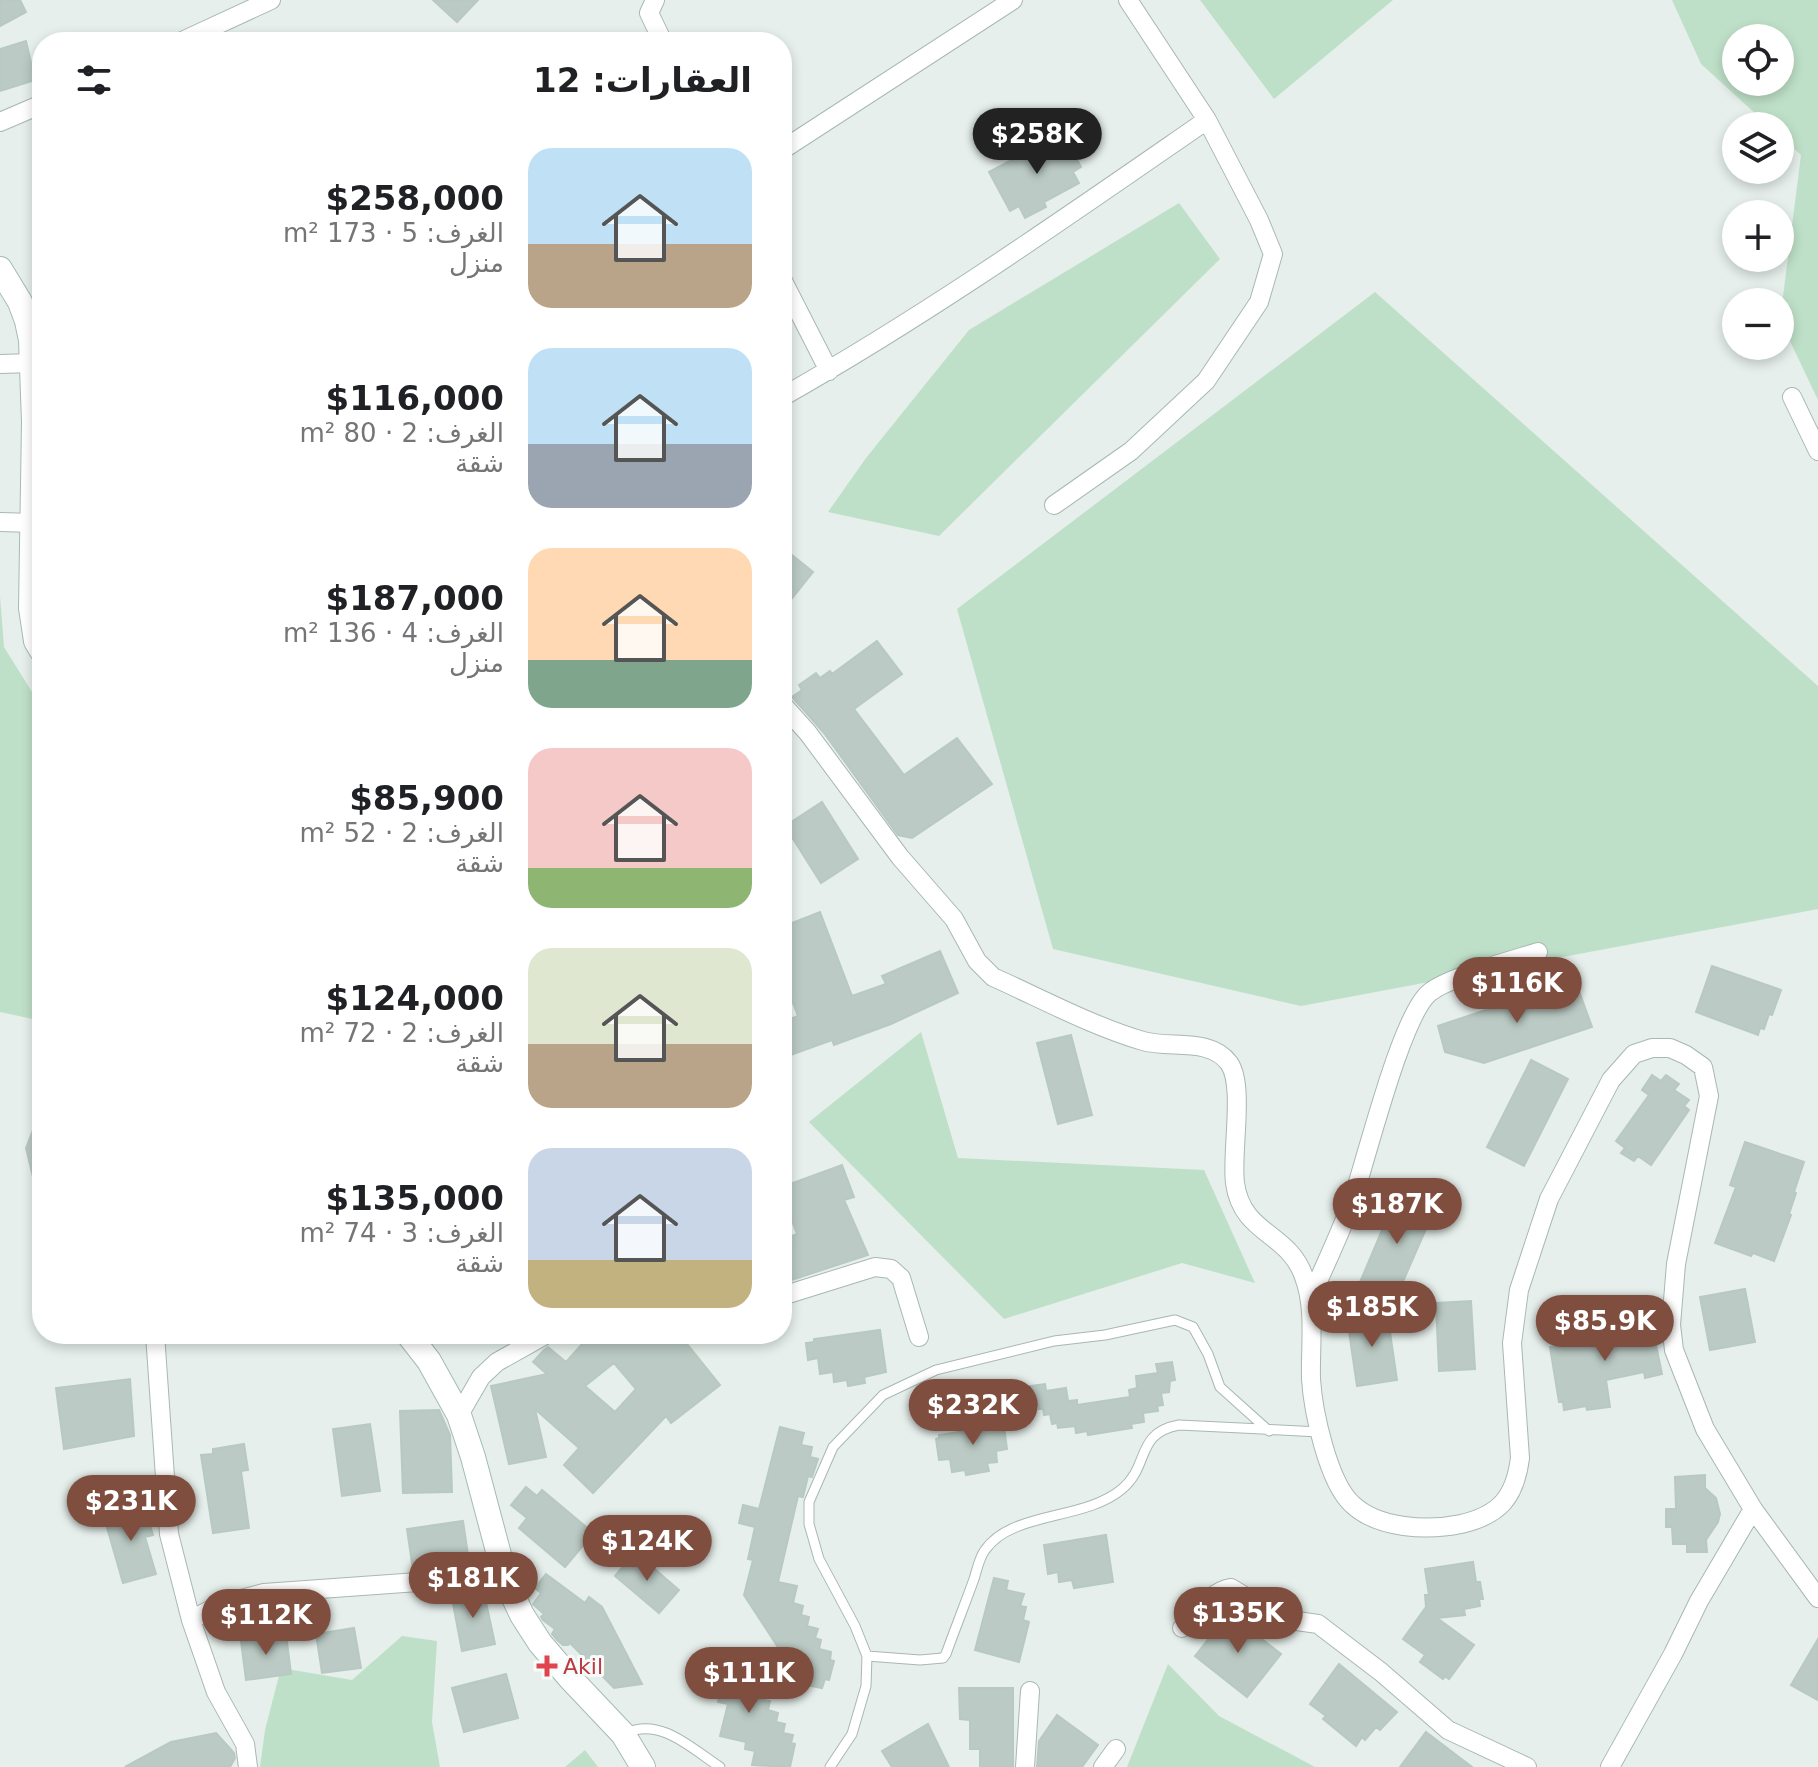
<!DOCTYPE html>
<html lang="ar">
<head>
<meta charset="utf-8">
<style>
  body { margin:0; font-family:"DejaVu Sans","Noto Naskh Arabic",sans-serif; background:#f2f2f2; color:#202124; direction:rtl; height:100vh; display:flex; flex-direction:column; font-size:30px; white-space:nowrap }
  * { box-sizing:border-box; margin:0 }
  p { font-size:26px; color:#757577 }
  .icon { flex:none; width:44px; height:44px; fill:none; stroke:currentColor; stroke-width:2; stroke-linecap:round; stroke-linejoin:round }
  .map { position:relative; flex:1; overflow:hidden; direction:ltr }
  .panel { position:absolute; left:32px; top:32px; width:760px; height:1312px; display:flex; flex-direction:column; background:#fff; border-radius:32px; box-shadow:0 4px 12px #0003; direction:rtl }
  .panel>* { flex:none }
  .controls { position:absolute; left:1722px; top:24px; display:grid; gap:16px }
  .controls a { display:grid; place-items:center; width:72px; height:72px; border-radius:50%; background:#fff; box-shadow:0 4px 12px #0003; font-size:40px }
  .price { position:absolute; translate:-50% -68px; padding:0 18px; border-radius:28px; background:#7f4e3f; color:#fff; font-size:26px; line-height:52px; filter:drop-shadow(0 2px 4px #0008) }
  .price::after { content:''; position:absolute; left:50%; top:48px; width:24px; height:18px; margin-left:-12px; background:inherit; clip-path:polygon(0 0,100% 0,50% 100%) }
  .price.active { background:#222; color:#fff }
  ul { padding:0; list-style:none }
  li { display:flex; align-items:center; gap:24px; height:200px; padding:0 40px }
  li span { display:grid; place-items:center; flex:none; width:224px; height:160px; border-radius:24px; color:#555 }
  li>.icon { margin-inline-start:auto }
  span .icon { width:96px; height:96px; fill:#fffc; stroke-width:1 }
  li b { font-size:34px }
  h2 { display:flex; justify-content:space-between; align-items:center; height:96px; padding:0 40px; font-size:34px }
  .map>svg:first-child { display:block }
  .green { fill:#bfe0c8; fill-rule:evenodd }
  .building { fill:#bbcac4; stroke:#b8c9c2; stroke-width:2; fill-rule:evenodd }
  .lines { fill:none; stroke-linecap:round; stroke-linejoin:round }
  .lane-casing { stroke:#a8b8b2; stroke-width:11 }
  .street-casing { stroke:#a8b8b2; stroke-width:20 }
  .secondary-casing { stroke:#a4bbb3; stroke-width:26 }
  .lane { stroke:#fff; stroke-width:9 }
  .street { stroke:#fff; stroke-width:18 }
  .secondary { stroke:#fff; stroke-width:24 }
  .health-dot { fill:#e0444e; stroke:#f7fbf9; stroke-width:3 }
  .labels { text-anchor:middle; dominant-baseline:central; stroke-width:6; stroke-linejoin:round; paint-order:stroke }
  .health-label { font-size:22px; fill:#be3a42; stroke:#f7fbf9; text-anchor:start }
</style>
</head>
<body>
<div class="map">
<svg width="1818" height="1767" viewBox="0 0 1818 1767">
  <rect width="100%" height="100%" fill="#e6efeb"/>
  <path class="green" d="M1200 0H1393L1274 99Z
    M1672 0H1818V400L1780 320 1801 155 1780 136V126H1769L1701 64ZM1780 38V82H1736V38Z
    M1179 203 1220 259 939 536 828 512 866 458 969 330Z
    M1375 292 1818 686V909L1301 1006 1053 949 957 609Z
    M0 596 4 647 42 708V1021L0 1012Z
    M921 1032 958 1158 1204 1170 1255 1283 1182 1263 1004 1319 809 1122Z
    M402 1636 437 1641 432 1722 440 1767H260L265 1730 281 1668 352 1680Z
    M1168 1664 1219 1716 1315 1767H1127Z
    M585 1750 598 1767H565Z"/>
  <path class="building" d="M0 0H20L26 12 0 26Z
    M433 0H478L457 22Z
    M26 41 35 80 0 91V49Z
    M1063 133 1081 167 1073 172 1079 183 1044 202 1046 207 1025 218 1019 206 1010 211 989 172Z
    M782 547 813 572 782 611Z
    M877 641 902 674 854 709 904 775 957 738 992 784 912 838 898 835 824 733 792 697 802 690 799 685 816 673 820 678 830 671 832 674Z
    M822 802 858 859 821 883 785 826Z
    M820 912 852 996 886 984 882 976 940 951 958 993 891 1024 834 1045 832 1040 782 1058V1022L798 1016 782 975V927Z
    M1712 966 1781 990 1772 1015 1769 1014 1764 1029 1760 1028 1758 1035 1696 1012Z
    M1575 980 1592 1027 1484 1063 1445 1052 1438 1026Z
    M1071 1035 1092 1115 1058 1124 1037 1043Z
    M1531 1060 1568 1079 1524 1166 1487 1147Z
    M1652 1075 1661 1081 1666 1075 1679 1084 1674 1090 1689 1100 1684 1106 1689 1110 1651 1165 1638 1156 1634 1161 1621 1153 1625 1148 1616 1141 1649 1095 1642 1090Z
    M41 1110 42 1188 36 1189 26 1148Z
    M1745 1142 1804 1162 1794 1192 1796 1193 1789 1214 1791 1215 1774 1261 1753 1253 1751 1256 1715 1243 1736 1187 1730 1185Z
    M842 1165 854 1197 844 1200 868 1255 782 1283V1244L794 1240 792 1236 797 1234 782 1194V1187Z
    M1399 1190 1436 1206 1394 1302 1358 1287Z
    M1745 1289 1755 1342 1710 1350 1700 1297Z
    M1471 1301 1475 1369 1439 1371 1436 1303Z
    M1649 1311 1662 1374 1645 1378 1644 1372 1606 1380 1610 1407 1587 1410 1586 1406 1564 1410 1563 1402H1559L1550 1347 1619 1337 1615 1317Z
    M1387 1312 1397 1380 1357 1386 1347 1318Z
    M880 1330 886 1372 864 1377 865 1383 848 1386 847 1380 834 1382 833 1372 820 1374 818 1358 808 1360 806 1343 814 1342V1339Z
    M591 1334H679L720 1385 671 1423 666 1416 593 1493 564 1465 579 1448 535 1409 546 1457 509 1464 491 1386 547 1374 533 1362 544 1350 548 1347 566 1362ZM614 1363 636 1389 615 1412 585 1386Z
    M1172 1362 1175 1380 1170 1381 1169 1392 1161 1393 1163 1405 1157 1406 1158 1411 1143 1413 1144 1422 1131 1424 1132 1428 1088 1435 1087 1431 1076 1433 1075 1426 1058 1428 1057 1423 1052 1424 1050 1414 1044 1415 1043 1409H1039V1405L1033 1406 1030 1386 1045 1384 1046 1391 1066 1388 1068 1401 1077 1400V1405L1130 1397 1129 1390 1137 1388 1136 1376 1158 1373 1156 1364Z
    M130 1379 134 1436 64 1449 56 1388Z
    M439 1410 450 1435 452 1492 403 1493 400 1411Z
    M1003 1419 1007 1449 996 1451 997 1462 987 1463 989 1471 966 1475 965 1470 952 1472 950 1459 939 1460 936 1439 939 1438V1435L971 1430 970 1424Z
    M370 1424 380 1491 342 1496 333 1429Z
    M780 1427 804 1433 801 1445 812 1447 810 1457 818 1459 812 1477 808 1476 803 1497 798 1496 778 1582 797 1586 793 1603 803 1606 801 1615 809 1617 807 1626 818 1629 815 1638 821 1640 819 1649 831 1652 830 1660 834 1661 829 1680 825 1679 822 1688 802 1684 744 1595 753 1560 748 1559 755 1527 739 1523 743 1505 759 1509Z
    M244 1444 248 1470 241 1471 249 1528 213 1533 201 1455 213 1454V1449Z
    M1705 1475V1488L1716 1498 1720 1514 1718 1522 1706 1540 1707 1552H1687V1544H1673L1672 1527H1666V1509H1676L1675 1477Z
    M526 1487 537 1496 542 1490 591 1531 588 1535 591 1536 565 1567 519 1528 527 1518 511 1505Z
    M144 1505 153 1535 145 1537 156 1574 123 1583 104 1517Z
    M463 1521 470 1569 413 1570 407 1529Z
    M1106 1535 1113 1582 1074 1588 1072 1580 1059 1582 1058 1572 1048 1574 1044 1545Z
    M635 1552 679 1590 659 1613 615 1576Z
    M1473 1562 1476 1582H1480L1483 1599H1479L1480 1606 1464 1609 1465 1615 1437 1618 1474 1645 1449 1679 1445 1676 1443 1679 1420 1662 1425 1655 1403 1639 1426 1607 1425 1595H1429L1425 1569Z
    M546 1574 585 1603 589 1597 602 1607 642 1684 614 1688 570 1643 568 1645H563L557 1640 552 1634 555 1629 543 1620 541 1617 544 1614 533 1604 541 1593 535 1588Z
    M994 1578 1008 1581 1006 1590 1024 1594 1020 1606 1026 1607 1023 1620 1029 1622 1019 1662 975 1650Z
    M451 1593H484L495 1644 462 1651Z
    M1229 1613 1281 1654 1247 1697 1195 1656Z
    M354 1628 361 1668 322 1673 316 1634Z
    M286 1634 291 1674 246 1680 241 1641Z
    M1818 1639V1700L1791 1685Z
    M719 1659 747 1665 744 1675 758 1679 756 1688 766 1690 764 1700 770 1701 768 1710 778 1713 776 1722 785 1724 783 1733 793 1735 791 1743 795 1744 790 1767 752 1765 755 1751 745 1749 746 1742 720 1736 728 1704 718 1702 720 1693 702 1689 707 1665 717 1667Z
    M1339 1664 1397 1712 1380 1730 1376 1727 1365 1740 1362 1737 1356 1746 1323 1719 1326 1716 1310 1704Z
    M506 1674 518 1718 464 1732 452 1688Z
    M959 1688H1013V1767H980V1749H970V1720L960 1719Z
    M1057 1715 1098 1745 1082 1767H1037L1039 1741Z
    M928 1724 949 1767H892L882 1751Z
    M1426 1732 1472 1767H1400Z
    M216 1733 234 1753 235 1758 230 1767H125L171 1742Z"/>
  <g class="lines">
    <g class="lane-casing">
      <path id="lane" d="M867 1656 920 1660 943 1658 946 1654C955 1629 965 1604 974 1579 977 1570 979 1558 985 1550 1012 1511 1084 1521 1122 1489 1150 1466 1135 1433 1179 1425L1320 1432
        M626 1733C661 1717 692 1749 720 1767
        M830 1767 852 1734 866 1686 867 1656 855 1626 819 1559 809 1524V1502L833 1447 883 1395 936 1370 1054 1341 1105 1335 1175 1320 1193 1327 1208 1354 1220 1387 1269 1431"/>
    </g>
    <g class="street-casing">
      <path id="street" d="M655 0 649 13 663 42
        M1128 0 1207 120
        M180 42 271 0
        M0 122 42 104
        M782 150 1013 0
        M782 279 829 371
        M0 364 32 363 41 367
        M782 397C929 314 1068 216 1207 120L1259 220 1273 254 1259 302 1206 381 1131 451 1054 505
        M1792 397 1818 451
        M0 522 33 523
        M782 704 808 733 900 857 954 919 977 961 993 977C1042 999 1092 1026 1143 1041 1170 1049 1210 1037 1229 1063 1245 1085 1231 1153 1235 1183 1242 1235 1289 1232 1304 1277 1316 1309 1310 1345 1311 1379 1313 1411 1328 1482 1352 1504 1378 1529 1428 1531 1461 1524 1500 1515 1515 1497 1520 1458L1512 1343 1519 1290 1549 1199 1611 1080 1634 1054 1652 1048H1670L1686 1055 1703 1067 1709 1096 1676 1264 1671 1325 1674 1350 1705 1429 1753 1509 1818 1598
        M782 1296 875 1267 891 1269 901 1278 919 1337
        M1310 1300C1324 1266 1341 1233 1353 1198 1367 1157 1401 1017 1429 993 1446 978 1513 960 1538 952
        M155 1334 169 1534 191 1620 216 1692 245 1744 248 1767
        M459 1415 481 1377 497 1362 547 1334
        M191 1620 219 1605 264 1593 432 1581H506
        M1182 1628C1196 1614 1211 1591 1231 1588L1283 1619 1318 1624 1381 1672 1448 1730 1527 1767
        M1025 1767 1030 1691
        M1103 1767 1116 1749
        M1610 1767 1673 1654 1699 1601 1753 1509"/>
    </g>
    <g class="secondary-casing">
      <path id="secondary" d="M0 269 20 302 27 321 31 340 34 422 31 608 36 641 42 651
        M408 1334 429 1361 459 1415 473 1457 506 1581 522 1615 540 1643 570 1678 623 1734 643 1767"/>
    </g>
    <use href="#lane" class="lane"/>
    <use href="#street" class="street"/>
    <use href="#secondary" class="secondary"/>
  </g>
  <path class="health-dot" d="M543 1654h8v8h8v8h-8v8h-8v-8h-8v-8h8z"/>
  <g class="labels">
    <g class="health-label">
      <text x="563" y="1666">Akil</text>
    </g>
  </g>
</svg>
<div class="controls">
<a><svg class="icon" aria-label="locate" viewBox="0 0 24 24"><circle cx="12" cy="12" r="6"/><path d="M12 2v4M12 18v4M2 12h4M18 12h4"/></svg></a>
<a><svg class="icon" aria-label="layers" viewBox="0 0 24 24"><path d="M12 4l9 5-9 5-9-5zM3 14l9 5 9-5"/></svg></a>
<a>+</a>
<a>−</a>
</div>
<b class="price active" style="left:1037px;top:176px">$258K</b>
<b class="price" style="left:1517px;top:1025px">$116K</b>
<b class="price" style="left:1397px;top:1246px">$187K</b>
<b class="price" style="left:1372px;top:1349px">$185K</b>
<b class="price" style="left:1605px;top:1363px">$85.9K</b>
<b class="price" style="left:973px;top:1447px">$232K</b>
<b class="price" style="left:131px;top:1543px">$231K</b>
<b class="price" style="left:647px;top:1583px">$124K</b>
<b class="price" style="left:473px;top:1620px">$181K</b>
<b class="price" style="left:1238px;top:1655px">$135K</b>
<b class="price" style="left:266px;top:1657px">$112K</b>
<b class="price" style="left:749px;top:1715px">$111K</b>
<section class="panel">
<h2>العقارات: 12<svg class="icon" aria-label="filters" viewBox="0 0 24 24"><path d="M4 7h16M4 17h16"/><circle cx="9" cy="7" r="2"/><circle cx="15" cy="17" r="2"/></svg></h2>
<ul>
<li><span style="background:linear-gradient(#bfe0f5 60%,#b9a48a 0)"><svg class="icon" aria-label="home" viewBox="0 0 24 24"><path d="M3 11l9-7 9 7M6 9v11h12V9"/></svg></span><div><b>$258,000</b><p>الغرف: 5 · 173 m²</p><p>منزل</p></div></li>
<li><span style="background:linear-gradient(#bfe0f5 60%,#9aa5b1 0)"><svg class="icon" aria-label="home" viewBox="0 0 24 24"><path d="M3 11l9-7 9 7M6 9v11h12V9"/></svg></span><div><b>$116,000</b><p>الغرف: 2 · 80 m²</p><p>شقة</p></div></li>
<li><span style="background:linear-gradient(#ffd9b3 70%,#7fa58c 0)"><svg class="icon" aria-label="home" viewBox="0 0 24 24"><path d="M3 11l9-7 9 7M6 9v11h12V9"/></svg></span><div><b>$187,000</b><p>الغرف: 4 · 136 m²</p><p>منزل</p></div></li>
<li><span style="background:linear-gradient(#f6c9c9 75%,#8fb573 0)"><svg class="icon" aria-label="home" viewBox="0 0 24 24"><path d="M3 11l9-7 9 7M6 9v11h12V9"/></svg></span><div><b>$85,900</b><p>الغرف: 2 · 52 m²</p><p>شقة</p></div></li>
<li><span style="background:linear-gradient(#dfe7d0 60%,#b9a48a 0)"><svg class="icon" aria-label="home" viewBox="0 0 24 24"><path d="M3 11l9-7 9 7M6 9v11h12V9"/></svg></span><div><b>$124,000</b><p>الغرف: 2 · 72 m²</p><p>شقة</p></div></li>
<li><span style="background:linear-gradient(#c9d6e8 70%,#c2b280 0)"><svg class="icon" aria-label="home" viewBox="0 0 24 24"><path d="M3 11l9-7 9 7M6 9v11h12V9"/></svg></span><div><b>$135,000</b><p>الغرف: 3 · 74 m²</p><p>شقة</p></div></li>
</ul>
</section>
</div>
</body>
</html>
